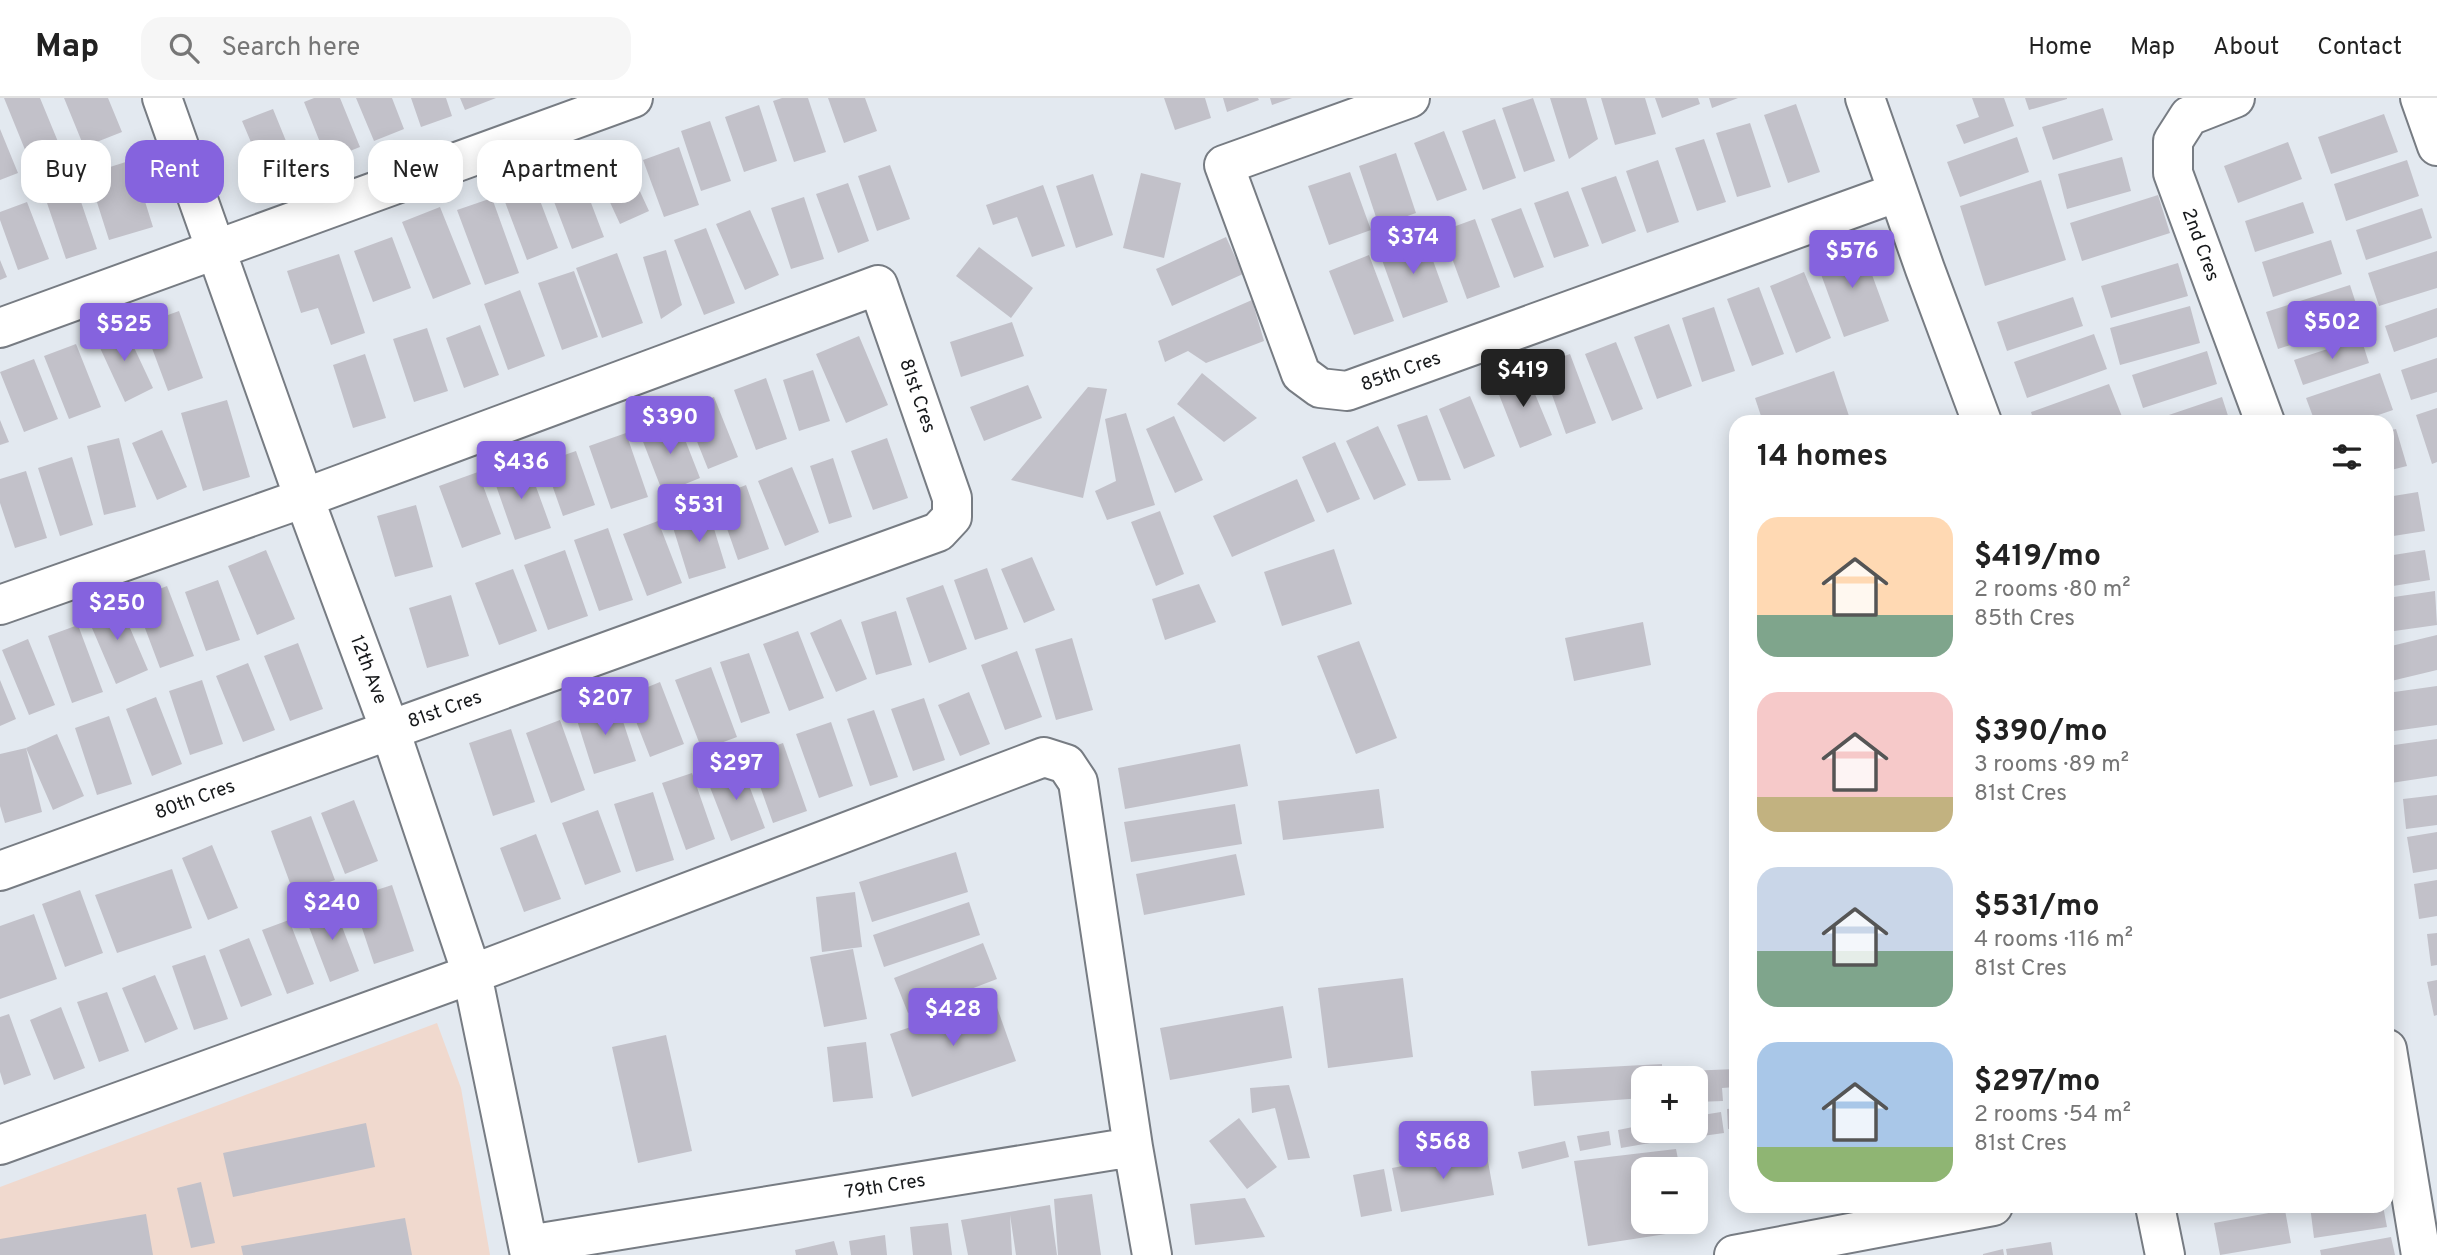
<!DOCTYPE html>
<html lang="en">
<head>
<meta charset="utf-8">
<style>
  body { margin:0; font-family:Overpass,sans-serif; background:#f6f6f6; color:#222; height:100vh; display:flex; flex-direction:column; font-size:26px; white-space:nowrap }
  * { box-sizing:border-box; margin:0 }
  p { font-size:23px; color:#767676 }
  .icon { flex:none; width:38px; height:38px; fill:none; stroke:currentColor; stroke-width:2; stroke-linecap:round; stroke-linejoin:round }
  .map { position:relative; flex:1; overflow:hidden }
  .drawer { position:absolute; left:1729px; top:317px; width:665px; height:798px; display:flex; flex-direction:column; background:#fff; border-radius:21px; box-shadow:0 4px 18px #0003 }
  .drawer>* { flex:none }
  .top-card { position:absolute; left:21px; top:42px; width:665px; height:63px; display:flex; gap:14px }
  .buttons { position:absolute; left:1631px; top:968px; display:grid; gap:14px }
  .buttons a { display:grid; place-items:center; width:77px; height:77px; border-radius:14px; background:#fff; box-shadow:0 4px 18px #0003; font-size:35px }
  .price { position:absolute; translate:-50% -60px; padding:0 16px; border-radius:7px; background:#8563de; color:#fff; font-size:23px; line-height:46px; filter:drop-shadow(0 2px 4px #0008) }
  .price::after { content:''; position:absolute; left:50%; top:42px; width:21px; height:16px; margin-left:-10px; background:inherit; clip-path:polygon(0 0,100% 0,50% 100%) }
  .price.selected { background:#222; color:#fff }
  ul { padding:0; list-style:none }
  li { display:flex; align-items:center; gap:21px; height:175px; padding:0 28px }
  li span { display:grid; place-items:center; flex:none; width:196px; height:140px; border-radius:21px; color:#555 }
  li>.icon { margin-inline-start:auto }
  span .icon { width:84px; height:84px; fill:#fffc; stroke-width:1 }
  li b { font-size:30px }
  h2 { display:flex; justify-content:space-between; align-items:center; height:84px; padding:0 28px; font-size:30px }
  .chip { padding:0 24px; border-radius:21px; background:#fff; box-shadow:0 4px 18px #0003; font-size:24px; line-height:63px }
  .chip.selected { background:#8563de; color:#fff }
  header { display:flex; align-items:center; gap:42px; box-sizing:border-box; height:98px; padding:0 35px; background:#fff; border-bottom:2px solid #e0e0e0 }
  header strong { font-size:33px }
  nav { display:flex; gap:38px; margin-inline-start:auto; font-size:24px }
  .search { width:490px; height:63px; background:#f6f6f6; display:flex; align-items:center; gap:18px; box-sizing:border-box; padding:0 24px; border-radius:21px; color:#767676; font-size:26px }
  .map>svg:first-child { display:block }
  .education { fill:#f0d9ce }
  .building { fill:#c2c1c9 }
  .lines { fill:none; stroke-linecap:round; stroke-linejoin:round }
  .minor-casing { stroke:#777c83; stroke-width:42 }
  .minor { stroke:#fff; stroke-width:38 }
  .labels { text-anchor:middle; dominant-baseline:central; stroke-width:5; stroke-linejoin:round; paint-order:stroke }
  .street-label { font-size:19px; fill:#16181a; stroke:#fff }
</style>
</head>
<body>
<header>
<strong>Map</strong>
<div class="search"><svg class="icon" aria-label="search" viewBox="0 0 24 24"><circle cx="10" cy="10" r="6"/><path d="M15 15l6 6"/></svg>Search here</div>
<nav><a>Home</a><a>Map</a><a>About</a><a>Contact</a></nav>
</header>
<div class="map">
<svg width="2437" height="1157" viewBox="0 0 2437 1157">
  <rect width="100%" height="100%" fill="#e3e9f0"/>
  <path class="education" d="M437 925 461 990 490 1157H0V1089Z"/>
  <path class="building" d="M4 0H40L61 51 30 64Z
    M64 0H108L122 34 84 49Z
    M314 0H340L360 49 327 62 304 4Z
    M356 0H392L404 31 374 43Z
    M411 0H446L452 18 421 29Z
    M460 0H496L465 12Z
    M782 0H808L826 54 794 64 773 3Z
    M828 0H865L877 33 844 45Z
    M1164 0H1205L1211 20 1175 32Z
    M1223 0H1258L1259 2 1227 14Z
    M1270 0H1292L1272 7Z
    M1533 0 1555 63 1524 74 1502 10Z
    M1550 0H1586L1598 41 1569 61Z
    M1601 0H1645L1656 36 1615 47Z
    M1655 0H1698L1700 6 1662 20Z
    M1709 0H1738L1712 10Z
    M1972 0H2004L2014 28 1964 46 1956 27 1979 19Z
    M2025 0H2067V1L2029 12Z
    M1796 6 1820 74 1788 85 1764 17Z
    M759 7 777 63 744 74 725 19Z
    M2103 10 2113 42 2053 62 2042 29Z
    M273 11 297 70 267 82 242 23Z
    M2384 16 2398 54 2331 76 2318 39Z
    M1495 21 1516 80 1483 92 1462 33Z
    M710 23 731 83 701 93 681 33Z
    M1750 25 1771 89 1737 99 1716 35Z
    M0 31 18 75 0 82Z
    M1444 33 1467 92 1437 103 1414 45Z
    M2017 39 2029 74 1960 99 1947 64Z
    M1704 41 1726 104 1697 113 1675 50Z
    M2288 44 2302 81 2238 105 2224 68Z
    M679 49 699 107 664 119 643 62Z
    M1396 55 1416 115 1379 128 1359 68Z
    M2122 59 2131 93 2067 111 2058 76Z
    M625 61 649 113 620 126 596 74Z
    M132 62 153 129 109 142 88 76Z
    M1658 62 1679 124 1647 135 1626 73Z
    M2407 62 2419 98 2346 123 2334 86Z
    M890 67 910 121 877 133 858 78Z
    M577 68 604 139 572 151 545 80Z
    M1350 74 1371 132 1329 147 1308 88Z
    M1141 75 1181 85 1164 160 1123 150Z
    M1093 76 1113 137 1076 150 1056 88Z
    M1616 78 1636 133 1602 146 1581 90Z
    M2041 82 2066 162 1985 188 1960 108Z
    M848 85 869 143 838 155 816 96Z
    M1043 87 1065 148 1032 159 1017 119 993 127 986 107Z
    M77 92 97 151 66 161 46 102Z
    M536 92 558 150 527 162 505 104Z
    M1568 93 1589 148 1554 160 1534 105Z
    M2158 97 2170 135 2082 163 2070 125Z
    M804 99 824 161 791 171 771 110Z
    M492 100 519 175 485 187 457 112Z
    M27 104 49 161 18 172 0 122V114Z
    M2303 104 2314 135 2255 154 2245 123Z
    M440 109 471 186 433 201 402 124Z
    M1521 110 1544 169 1514 180 1491 121Z
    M2422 110 2432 140 2366 162 2356 132Z
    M750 112 779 177 745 192 716 126Z
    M1475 121 1500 189 1467 201 1442 133Z
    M706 130 735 205 704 217 674 142Z
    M1423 135 1448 204 1403 220 1378 151Z
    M392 139 411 190 373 204 354 153Z
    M1226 139 1243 176 1172 208 1156 171Z
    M2331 142 2342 176 2273 199 2262 164Z
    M1860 144 1889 223 1844 239 1815 160Z
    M979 149 1033 190 1011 220 956 178Z
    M666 152 682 207 661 221 643 159Z
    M2437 153V190L2379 208 2368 175Z
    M617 155 643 225 602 240 576 170Z
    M339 156 365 235 331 247 318 210 301 215 287 173Z
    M1369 157 1394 223 1354 237 1329 173Z
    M0 162 7 179 0 182Z
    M2178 165 2188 198 2111 220 2101 188Z
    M574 173 598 239 562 252 538 185Z
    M1804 174 1831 240 1796 255 1770 188Z
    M2350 187 2362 224 2278 251 2266 214Z
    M1759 189 1784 256 1752 268 1727 201Z
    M520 192 545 258 508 272 484 206Z
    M2073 199 2083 228 2007 253 1997 224Z
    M1252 202 1264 243 1206 265 1188 253 1165 264 1158 243Z
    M2190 208 2200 245 2120 267 2110 230Z
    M1714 209 1735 273 1702 284 1682 220Z
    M2437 210V239L2394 254 2385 228Z
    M179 213 203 280 168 293 143 226Z
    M1012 224 1024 258 961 279 950 244Z
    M123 226 153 290 125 304 95 239Z
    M1669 226 1692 288 1657 301 1634 239Z
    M480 227 499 277 464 290 446 240Z
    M427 230 448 293 414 304 393 241Z
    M2094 236 2107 271 2027 300 2014 264Z
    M859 238 888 307 846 325 816 256Z
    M2361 240 2369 265 2303 287 2294 262Z
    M1616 244 1643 311 1612 323 1585 256Z
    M76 246 101 309 69 321 44 258Z
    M2207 253 2217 286 2143 310 2132 277Z
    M365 256 386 320 353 330 333 267Z
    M1570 256 1596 325 1566 336 1541 266Z
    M2437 260V294L2411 302 2401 272Z
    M34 261 58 321 24 334 0 274Z
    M813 272 830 323 799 333 783 282Z
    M1525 272 1552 337 1520 350 1494 284Z
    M1834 273 1851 324H1763L1755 300Z
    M1202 275 1257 320 1224 344 1177 306Z
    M2380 275 2393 312 2358 324H2315L2306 300Z
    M766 280 787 341 756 352 734 292Z
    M2109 286 2123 321 2117 324H2034L2031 314Z
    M1028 287 1042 320 984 343 970 309Z
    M1088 289 1107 291 1083 400 1011 382Z
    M1470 298 1495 358 1464 371 1439 311Z
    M714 299 738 359 708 371 684 311Z
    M2222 299 2230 324H2151V323Z
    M227 302 250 379 203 393 181 315Z
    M2437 310V364L2432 366 2416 317Z
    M1126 315 1155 407 1107 422 1095 393 1116 383 1105 321Z
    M1427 317 1451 382 1418 383 1397 327Z
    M1174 318 1203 382 1175 395 1146 331Z
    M677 321 700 380 663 395 640 336Z
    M0 322 9 344 0 347Z
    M1378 328 1406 387 1374 402 1346 343Z
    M2396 331 2407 368 2387 373V333Z
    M162 332 187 389 157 402 132 345Z
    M626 335 648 399 611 411 589 348Z
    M119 340 136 409 104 417 87 348Z
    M887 340 908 400 873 412 851 353Z
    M1335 344 1360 401 1327 415 1302 359Z
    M576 353 595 407 563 418 544 364Z
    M72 359 93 427 60 438 38 370Z
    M833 360 852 419 829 426 810 368Z
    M527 364 551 430 515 442 492 376Z
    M792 369 819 434 785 448 758 383Z
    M26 373 47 440 15 450 0 405V381Z
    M478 374 501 436 462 450 439 388Z
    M1297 381 1315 423 1232 459 1213 418Z
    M746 387 769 451 738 462 716 399Z
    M2418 394 2425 433 2387 439V399Z
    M416 407 433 469 395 479 377 418Z
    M708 411 726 470 689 481 671 423Z
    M1160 413 1184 476 1156 488 1131 424Z
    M658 423 682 485 647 498 623 436Z
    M608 430 633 502 599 513 574 442Z
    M1334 451 1352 506 1282 528 1264 474Z
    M266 452 295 521 257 537 228 468Z
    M565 452 588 518 548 532 524 467Z
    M2425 452 2430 482 2387 489V458Z
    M1032 459 1055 512 1024 525 1001 471Z
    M987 470 1008 531 975 542 954 482Z
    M513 471 537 533 499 547 475 485Z
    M218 482 240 542 206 553 185 494Z
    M1199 486 1216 524 1165 542 1152 501Z
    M943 487 967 551 929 565 906 500Z
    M167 488 194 558 160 570 134 501Z
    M2435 493 2437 527 2387 534V500Z
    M451 497 469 558 427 570 409 510Z
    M118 502 148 572 116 586 86 516Z
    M896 513 912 567 876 577 861 524Z
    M841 521 867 581 836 594 810 535Z
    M1643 524 1651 567 1574 583 1565 540Z
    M78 527 103 594 72 605 48 538Z
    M798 533 824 600 789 613 763 546Z
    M2437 537V572L2387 584V549Z
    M1072 540 1093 612 1056 622 1035 551Z
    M28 541 55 607 29 617 2 552Z
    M1359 543 1397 640 1356 656 1317 558Z
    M298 545 323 611 290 623 264 558Z
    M1017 553 1042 619 1005 632 981 567Z
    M749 555 770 615 741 625 720 564Z
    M248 565 275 632 243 644 216 578Z
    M711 569 737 639 702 652 675 582Z
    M0 582 16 621 0 628Z
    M202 582 223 646 190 657 169 593Z
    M660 584 684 646 650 659 626 598Z
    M2437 588V627L2387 634V595Z
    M969 594 990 646 960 658 938 607Z
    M156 599 182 666 152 678 126 611Z
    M924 600 945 662 913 673 891 611Z
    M616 602 636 663 594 676 575 616Z
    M874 612 898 679 870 688 847 621Z
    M109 618 132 686 97 697 75 630Z
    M560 622 585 692 551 705 526 635Z
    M831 624 853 688 819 700 796 636Z
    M511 631 535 704 493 718 469 645Z
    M57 636 84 698 53 712 26 650Z
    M2437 641V678L2391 685 2387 648Z
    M783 645 807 713 773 725 749 657Z
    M1240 646 1248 688 1125 711 1118 670Z
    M26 650 42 714 5 725 0 708V656Z
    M741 666 765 730 731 743 706 679Z
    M692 675 715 741 686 752 662 685Z
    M1379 691 1384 730 1283 742 1278 703Z
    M653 694 674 762 636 774 614 706Z
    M2437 697V727L2406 731 2403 701Z
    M354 702 378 763 345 776 321 715Z
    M1235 706 1242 746 1131 764 1124 724Z
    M598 712 621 774 585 787 562 725Z
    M311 718 335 782 294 796 271 733Z
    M2437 734V771L2413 775 2407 739Z
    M536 736 561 801 524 814 500 750Z
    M212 747 238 810 208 822 182 760Z
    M956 754 968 794 872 824 859 784Z
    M1236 756 1245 797 1144 817 1136 776Z
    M172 771 192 830 117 855 95 797Z
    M2437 782V818L2419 821 2414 786Z
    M392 787 414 853 374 866 352 800Z
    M80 792 103 855 65 869 42 806Z
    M855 794 862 849 822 854 816 799Z
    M969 804 980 837 884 869 873 837Z
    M333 805 359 873 330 884 304 816Z
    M34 816 57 881 0 901V828Z
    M289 822 314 886 287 896 262 832Z
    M2437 835V867L2431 868 2427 836Z
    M249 840 272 897 241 909 219 852Z
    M983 845 997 881 908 915 894 880Z
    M853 851 867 921 824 929 810 859Z
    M205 857 228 921 194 932 172 868Z
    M155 877 178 931 145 945 122 890Z
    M1403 880 1413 959 1328 970 1318 890Z
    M2437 882V917L2434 918 2427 884Z
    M107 894 129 953 99 964 77 904Z
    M994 901 1016 963 912 999 890 936Z
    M1283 908 1292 960 1170 982 1160 930Z
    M61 909 85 970 54 982 30 922Z
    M9 916 31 977 4 987 0 974V919Z
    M666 937 692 1053 638 1065 612 949Z
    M866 944 873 1000 833 1004 827 949Z
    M1662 966V974L1736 971V989L1722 990 1723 1003 1696 1004V980H1643V1000L1534 1008 1531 973Z
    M1289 987 1310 1060 1288 1062 1275 1010 1252 1015 1250 990Z
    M1736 1010V1030L1728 1031 1727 1011Z
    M1721 1014 1724 1035 1688 1040 1687 1032H1696V1018Z
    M1239 1020 1277 1069 1247 1091 1209 1043Z
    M366 1025 375 1069 233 1099 223 1055Z
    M1643 1027V1032H1677L1679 1040 1621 1050 1618 1032Z
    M1609 1033 1611 1047 1580 1053 1577 1038Z
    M1565 1043 1569 1059 1522 1071 1518 1054Z
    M1676 1051 1680 1071H1643V1124H1690L1692 1132 1588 1148 1574 1063Z
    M1486 1052 1494 1097 1401 1114 1392 1070Z
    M1384 1071 1392 1113 1361 1119 1353 1077Z
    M201 1084 215 1145 191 1150 177 1090Z
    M1092 1096 1101 1157H1058L1054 1101Z
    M1245 1100 1265 1139 1195 1147 1190 1106Z
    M1050 1107 1057 1157H1016L1010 1117 1012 1157H968L961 1122Z
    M2207 1108H2228V1109L2209 1113Z
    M2310 1108H2383L2387 1129 2314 1140Z
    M2285 1112 2291 1145 2220 1157 2214 1125Z
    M146 1116 153 1157H0V1141Z
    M405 1120 412 1157H243L241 1148Z
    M948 1125 952 1157H913L910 1129Z
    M885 1137 887 1157H851L849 1143Z
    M2391 1139 2395 1157H2321L2320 1152Z
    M834 1143 838 1157H796L795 1152Z
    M2051 1144 2053 1157H2007L2006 1151Z
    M2003 1151 2004 1157H1983V1156Z"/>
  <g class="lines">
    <g class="minor-casing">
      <path id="minor" d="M162 0 304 400 390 632 472 876 530 1157
        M1410 0 1224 67 1301 276 1320 290 1347 293 1898 94
        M1865 0 1925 171 1982 324
        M2235 0 2189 18 2173 43V75L2265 324
        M2420 0 2437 48
        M0 230 633 0
        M0 507 304 400 878 187 952 400V419L938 434 0 773
        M2387 951 2421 1157
        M0 1047 472 876 1044 659 1066 666 1078 684 1133 1049
        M2155 1108 2165 1157
        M528 1147 1133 1049 1152 1157
        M1734 1157 1993 1108"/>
    </g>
    <use href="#minor" class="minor"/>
  </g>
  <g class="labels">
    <g class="street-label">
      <text transform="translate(2200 147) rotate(70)">2nd Cres</text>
      <text transform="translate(1401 274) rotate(-20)">85th Cres</text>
      <text transform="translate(917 298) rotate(71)">81st Cres</text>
      <text transform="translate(368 572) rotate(69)">12th Ave</text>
      <text transform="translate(445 612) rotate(-20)">81st Cres</text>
      <text transform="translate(195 702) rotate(-20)">80th Cres</text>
      <text transform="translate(885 1089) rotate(-9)">79th Cres</text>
    </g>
  </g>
</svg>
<div class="buttons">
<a>+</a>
<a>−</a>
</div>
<b class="price" style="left:1413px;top:178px">$374</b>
<b class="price" style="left:1852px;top:192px">$576</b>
<b class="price" style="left:2332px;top:263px">$502</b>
<b class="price" style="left:124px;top:265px">$525</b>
<b class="price selected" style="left:1523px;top:311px">$419</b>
<b class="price" style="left:670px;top:358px">$390</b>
<b class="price" style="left:521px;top:403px">$436</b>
<b class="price" style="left:699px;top:446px">$531</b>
<b class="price" style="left:117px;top:544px">$250</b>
<b class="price" style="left:605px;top:639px">$207</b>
<b class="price" style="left:736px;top:704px">$297</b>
<b class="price" style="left:332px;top:844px">$240</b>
<b class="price" style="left:953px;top:950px">$428</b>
<b class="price" style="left:1443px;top:1083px">$568</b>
<div class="top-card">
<a class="chip">Buy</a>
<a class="chip selected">Rent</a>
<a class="chip">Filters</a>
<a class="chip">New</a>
<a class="chip">Apartment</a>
</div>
<section class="drawer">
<h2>14 homes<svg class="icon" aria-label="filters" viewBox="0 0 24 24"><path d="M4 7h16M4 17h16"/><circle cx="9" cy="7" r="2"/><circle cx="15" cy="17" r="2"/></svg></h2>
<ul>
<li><span style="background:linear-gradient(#ffd9b3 70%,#7fa58c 0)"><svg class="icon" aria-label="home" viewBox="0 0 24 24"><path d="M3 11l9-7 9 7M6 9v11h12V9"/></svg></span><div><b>$419/mo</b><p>2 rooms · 80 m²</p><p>85th Cres</p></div></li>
<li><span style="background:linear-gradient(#f6c9c9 75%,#c2b280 0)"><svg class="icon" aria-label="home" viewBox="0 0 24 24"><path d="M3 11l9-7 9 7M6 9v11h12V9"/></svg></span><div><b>$390/mo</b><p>3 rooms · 89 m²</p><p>81st Cres</p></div></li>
<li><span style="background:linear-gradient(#c9d6e8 60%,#7fa58c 0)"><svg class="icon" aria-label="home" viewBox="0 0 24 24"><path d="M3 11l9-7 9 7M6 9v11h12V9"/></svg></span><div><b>$531/mo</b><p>4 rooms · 116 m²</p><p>81st Cres</p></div></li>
<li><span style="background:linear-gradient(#a9c7e8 75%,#8fb573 0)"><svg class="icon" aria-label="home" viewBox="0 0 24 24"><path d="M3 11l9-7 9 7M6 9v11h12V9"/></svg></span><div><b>$297/mo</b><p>2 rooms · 54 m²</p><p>81st Cres</p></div></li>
</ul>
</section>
</div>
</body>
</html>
